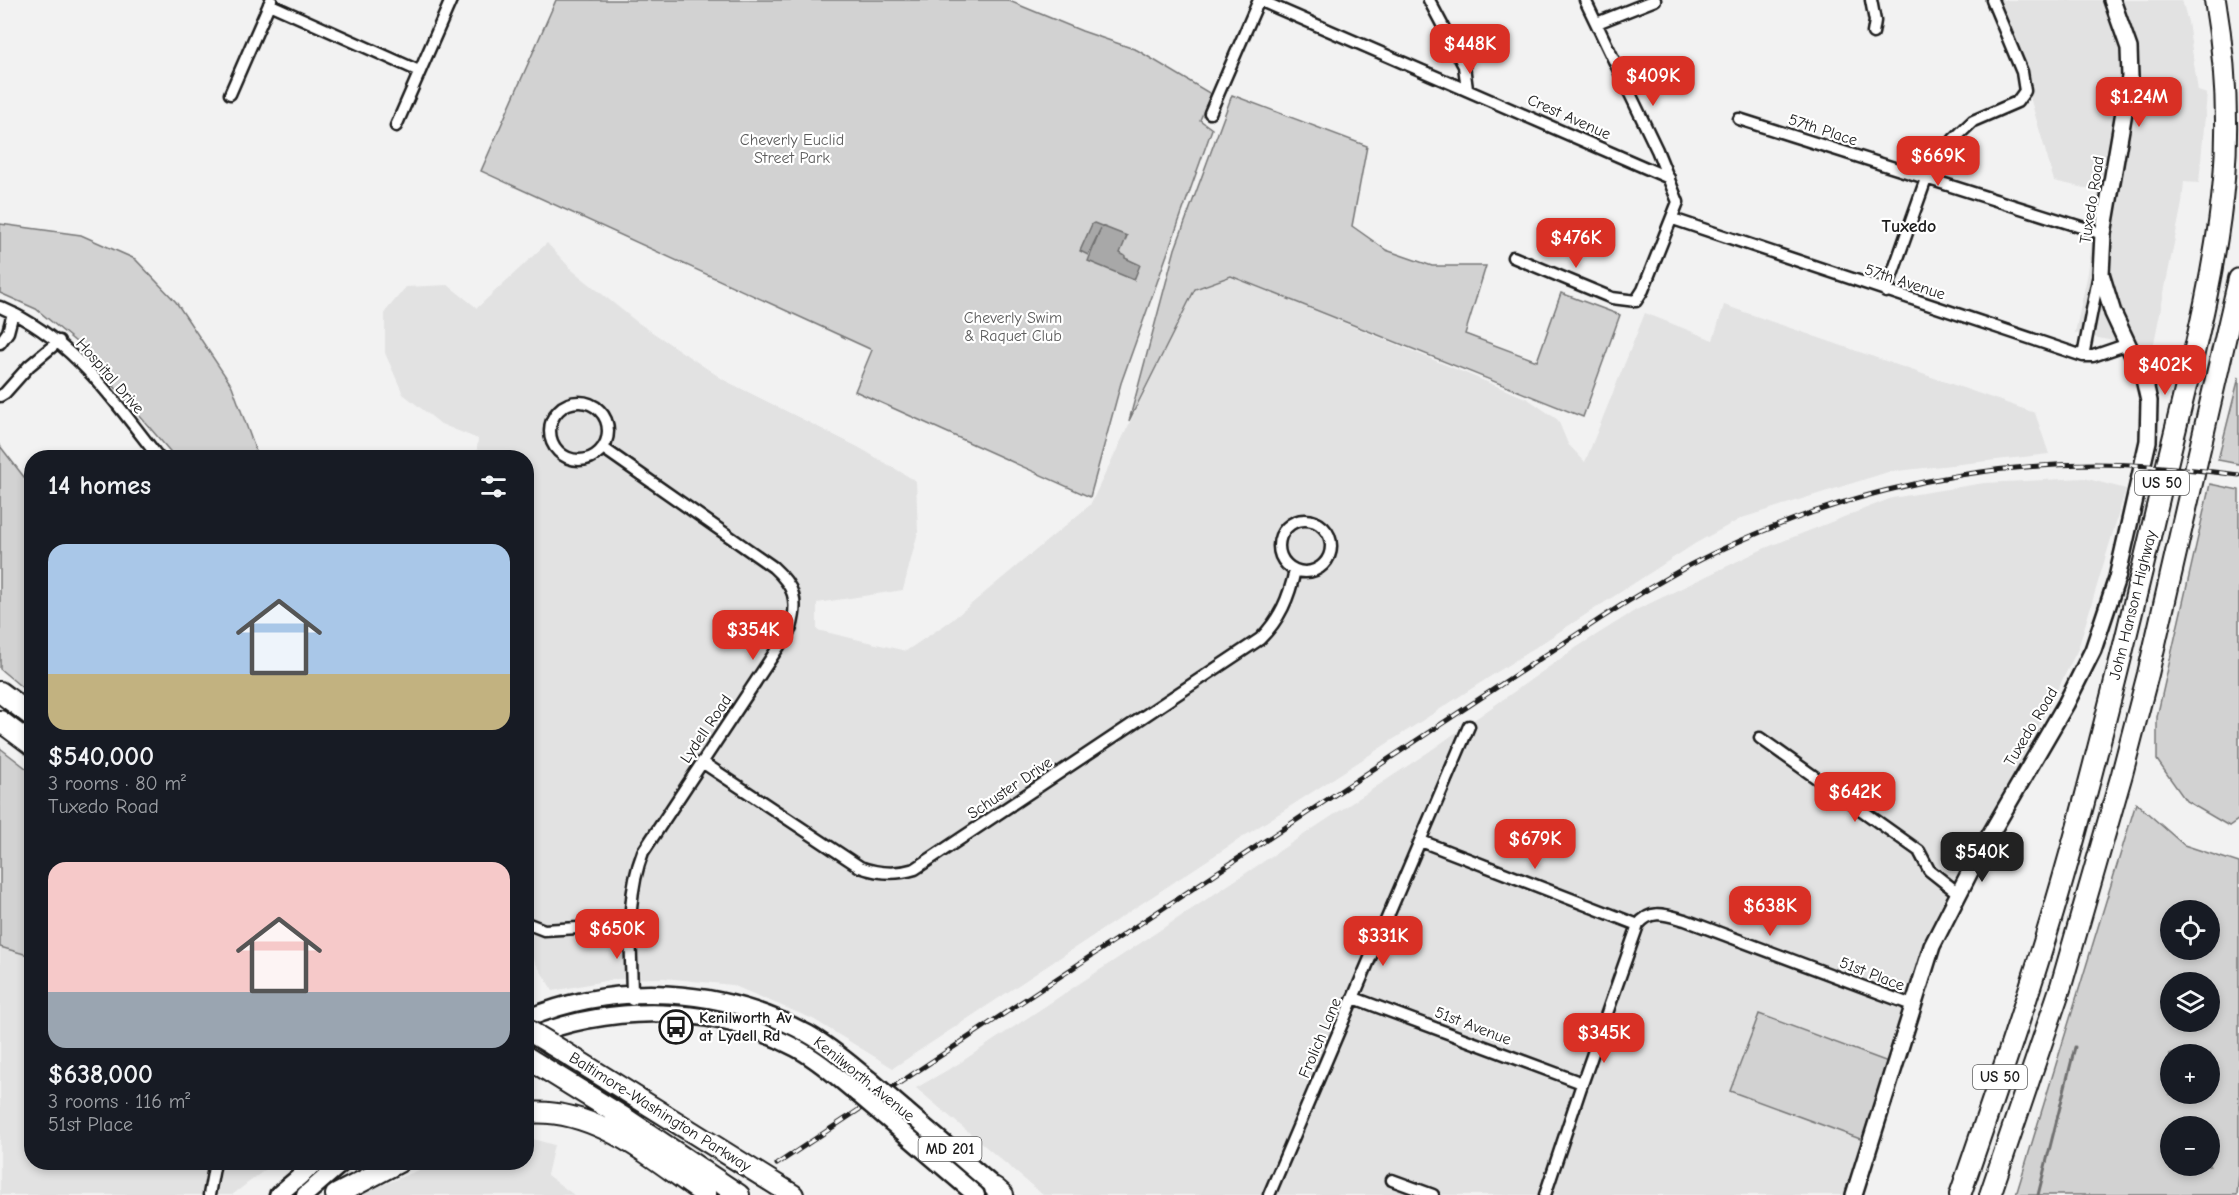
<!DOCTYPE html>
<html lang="en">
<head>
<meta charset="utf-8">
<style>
  body { margin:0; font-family:"Comic Neue",sans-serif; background:#20242c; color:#f1f3f6; height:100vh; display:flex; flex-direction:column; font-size:22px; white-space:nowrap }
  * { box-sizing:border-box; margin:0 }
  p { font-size:20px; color:#9ea1a6 }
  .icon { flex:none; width:33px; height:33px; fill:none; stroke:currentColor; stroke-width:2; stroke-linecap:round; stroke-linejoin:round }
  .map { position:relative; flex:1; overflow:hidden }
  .drawer { position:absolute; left:24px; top:450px; width:510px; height:720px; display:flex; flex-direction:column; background:#171b24; border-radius:24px; box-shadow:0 3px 9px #0003 }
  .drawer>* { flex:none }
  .fabs { position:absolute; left:2160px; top:900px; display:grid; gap:12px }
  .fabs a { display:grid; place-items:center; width:60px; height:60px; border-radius:50%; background:#171b24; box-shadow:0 3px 9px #0003; font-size:30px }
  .price { position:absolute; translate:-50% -51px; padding:0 14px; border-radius:12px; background:#d93025; color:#fff; font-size:20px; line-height:39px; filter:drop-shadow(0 2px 3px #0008) }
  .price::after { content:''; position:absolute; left:50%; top:36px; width:18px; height:14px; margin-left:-9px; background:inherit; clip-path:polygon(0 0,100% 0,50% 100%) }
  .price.selected { background:#222; color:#fff }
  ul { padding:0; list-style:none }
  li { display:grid; align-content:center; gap:12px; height:318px; padding:0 24px }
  li span { display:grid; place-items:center; height:186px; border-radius:18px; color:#555 }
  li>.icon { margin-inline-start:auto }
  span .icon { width:108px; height:108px; fill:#fffc; stroke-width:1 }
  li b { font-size:26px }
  h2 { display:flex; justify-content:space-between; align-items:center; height:72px; padding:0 24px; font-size:26px }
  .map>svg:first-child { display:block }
  .built { fill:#e2e2e2 }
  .green { fill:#d2d2d2; stroke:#777; stroke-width:1.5; fill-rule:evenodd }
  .water { fill:#a8a8a8; stroke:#707070; stroke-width:1.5 }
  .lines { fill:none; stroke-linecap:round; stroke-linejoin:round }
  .stream { stroke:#707070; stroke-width:3 }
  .minor-casing { stroke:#1c1c1c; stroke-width:15 }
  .secondary-casing { stroke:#1c1c1c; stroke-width:20 }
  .primary-casing { stroke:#1c1c1c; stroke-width:21 }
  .motorway-casing { stroke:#1c1c1c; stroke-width:24 }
  .minor { stroke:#fff; stroke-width:10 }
  .secondary { stroke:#fff; stroke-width:15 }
  .primary { stroke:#fff; stroke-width:16 }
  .motorway { stroke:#fff; stroke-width:20 }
  .rail-casing { stroke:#1c1c1c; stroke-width:5 }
  .rail { stroke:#fff; stroke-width:3; stroke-dasharray:9; stroke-linecap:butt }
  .primary-bridge-casing { stroke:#1c1c1c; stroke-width:21; stroke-linecap:butt }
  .motorway-bridge-casing { stroke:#1c1c1c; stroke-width:24; stroke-linecap:butt }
  .primary-bridge { stroke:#fff; stroke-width:16 }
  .motorway-bridge { stroke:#fff; stroke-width:20 }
  .labels { text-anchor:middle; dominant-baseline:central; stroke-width:4.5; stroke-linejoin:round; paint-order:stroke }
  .shield { fill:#fff; stroke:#606060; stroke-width:1.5 }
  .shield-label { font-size:15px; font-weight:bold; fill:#1c1c1c }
  .street-label { font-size:16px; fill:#1c1c1c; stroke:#fff }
  .park-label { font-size:16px; fill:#5c5c5c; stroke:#fff }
  .poi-label { font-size:16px; font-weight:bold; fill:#1c1c1c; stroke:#fff; text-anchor:start }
  .neighbourhood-label { font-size:18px; font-weight:bold; fill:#1c1c1c; stroke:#fff }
</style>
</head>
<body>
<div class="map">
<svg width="2239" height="1195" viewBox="0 0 2239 1195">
  <rect width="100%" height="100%" fill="#f2f2f2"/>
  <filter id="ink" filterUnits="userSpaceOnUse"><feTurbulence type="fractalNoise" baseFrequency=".0167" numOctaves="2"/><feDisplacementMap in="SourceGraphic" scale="12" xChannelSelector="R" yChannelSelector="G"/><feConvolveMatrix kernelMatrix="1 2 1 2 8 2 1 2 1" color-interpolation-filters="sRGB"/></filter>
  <g filter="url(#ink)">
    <path class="built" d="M1997 0H2182L2188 22 2198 91 2207 94 2199 183 2184 182 2182 203 2151 358 2141 347 2075 333 2088 273 2098 191 2054 181 2026 83Z
      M547 243 572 270 637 322 724 380 858 447 916 481 918 532 903 590 817 603V630L906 651 952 620 1090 505 1195 288 1231 276 1528 399 1558 420 1568 444 1585 462 1645 313 1713 340 1724 305 2035 413 2049 454 1888 472 1742 518 1696 543 1206 861 893 1068 813 1019 732 985 664 978 615 979 553 991 527 949 526 458 476 457 478 439 441 424 403 394 385 353V312L406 287 448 285 477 308Z
      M2084 478 2126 489 2078 649 2020 763 1938 911 1888 1062 1759 1014 1730 1091 1863 1140 1844 1195H1043L916 1088 958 1064 1430 751 1577 647 1636 610 1765 548 1892 498 1984 483Z
      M0 947 31 956 32 1162 274 1163 232 1195H0Z
      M526 1137 554 1145 547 1175 574 1195H358L436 1163 526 1162Z"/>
    <path class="green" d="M556 0H1007L1082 31 1137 50 1211 94 1200 120 1212 129 1121 383 1090 497 855 391 872 350 481 171Z
      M1232 95 1367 146 1352 226 1386 250 1432 266H1486L1465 334 1537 361 1561 293 1620 315 1583 417 1231 276 1195 289 1129 421 1175 249Z
      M0 224 81 235 135 259 176 302 232 386 258 457H175L76 342 36 309 0 293Z
      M2239 377V464L2218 460Z
      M0 446 31 486V695L0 669Z
      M2210 484 2239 490V819L2229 826 2186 801 2157 760V717Z
      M0 748 31 772V956L0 947Z
      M2136 803 2184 845 2239 863V1173L2237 1195H2016ZM2170 910H2210V950H2170ZM2170 982H2210V1022H2170ZM2170 1054H2210V1094H2170ZM2170 1126H2210V1166H2170Z
      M1759 1014 1888 1062 1863 1140 1730 1091Z"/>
    <path class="water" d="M1094 223 1127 236 1120 253 1125 256V258L1140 265 1134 280 1088 261 1101 228 1088 255 1080 251 1092 224Z"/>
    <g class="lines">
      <path class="stream" d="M2038 1195 2075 1047"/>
      <g class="minor-casing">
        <path id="minor" d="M1259 0 1669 178
          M1429 0 1464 66 1467 89
          M1871 0 1875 21 1873 33
          M269 4 419 71
          M1597 23 1655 0
          M230 94 271 0
          M1210 113 1259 0
          M1739 119 2103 234
          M396 126 451 0
          M1673 219 2083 356H2093L2128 344
          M1513 257 1612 298 1636 301 1643 290 1678 202 1657 150 1585 0
          M1886 292 1926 179 1938 159 1954 139 1973 121 2017 102 2025 91 2022 72 1992 0
          M0 307C73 339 111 397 159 458
          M0 343 8 332 13 313
          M2083 356 2099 274
          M0 396 5 393 29 366 59 341
          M550 431a29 29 0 1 1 58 0a29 29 0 1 1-58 0Z
          M603 448 773 567C794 586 799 600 791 628L643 852C624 901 632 949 632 1000
          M1279 546a26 26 0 1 1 52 0a26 26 0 1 1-52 0Z
          M1760 738 1919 851 1929 870 1958 893
          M702 762 860 867C879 874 896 875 915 869L1260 639C1280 619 1289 598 1295 570
          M1421 841 1638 925
          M526 923 544 930 630 925
          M1354 998 1582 1083
          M1392 1180 1433 1195
          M209 1195 215 1162
          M1269 1195 1469 726
          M1545 1195 1580 1090 1638 925C1651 908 1667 915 1685 920L1912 1005"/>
      </g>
      <g class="secondary-casing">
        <path id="secondary" d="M1854 1195 1932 946 1980 852 2066 704 2093 650 2117 578 2148 441 2149 401 2144 379 2113 313 2101 274 2103 234 2130 77 2129 48 2112 0"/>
      </g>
      <g class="primary-casing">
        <path id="primary" d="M526 1019C617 981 722 987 808 1034 831 1047 850 1064 870 1080
          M526 1038C613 1003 713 1004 796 1048 819 1060 838 1078 858 1094
          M905 1110 1004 1195
          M891 1122 976 1195
          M278 1195 317 1162
          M305 1195 343 1162"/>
      </g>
      <g class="motorway-casing">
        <path id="motorway" d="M0 692 32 716
          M0 721 32 745
          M551 1044 793 1195
          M526 1057 629 1121 739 1195
          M526 1113C595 1106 653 1159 706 1195
          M995 1188 1003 1195
          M336 1195 399 1162
          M1960 1195C1999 1082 2038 969 2070 854 2103 734 2132 614 2160 494 2184 390 2215 285 2224 179 2229 119 2225 59 2215 0
          M1990 1195 2061 986 2122 774 2148 674 2239 279"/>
      </g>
      <use href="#minor" class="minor"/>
      <use href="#secondary" class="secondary"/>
      <use href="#primary" class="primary"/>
      <use href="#motorway" class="motorway"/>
      <g class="rail-casing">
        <path id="rail" d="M777 1164 1600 619C1629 600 1659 582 1690 565 1813 501 1955 464 2095 464 2143 464 2191 469 2239 475"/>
      </g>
      <use href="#rail" class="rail"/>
      <g class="primary-bridge-casing">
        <path id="primary-bridge" d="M870 1080 905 1110
          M858 1094 891 1122"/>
      </g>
      <g class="motorway-bridge-casing">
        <path id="motorway-bridge" d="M526 1029 551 1044"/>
      </g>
      <use href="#primary-bridge" class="primary-bridge"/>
      <use href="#motorway-bridge" class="motorway-bridge"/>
    </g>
  </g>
  <defs>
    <g id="bus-ring" transform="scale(1.725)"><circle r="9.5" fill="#fff" stroke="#1c1c1c" stroke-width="1.5"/><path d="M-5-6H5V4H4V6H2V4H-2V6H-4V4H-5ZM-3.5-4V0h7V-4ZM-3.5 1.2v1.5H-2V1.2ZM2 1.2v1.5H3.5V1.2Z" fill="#1c1c1c"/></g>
  </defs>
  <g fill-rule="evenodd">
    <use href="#bus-ring" x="676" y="1027"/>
  </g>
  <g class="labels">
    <g class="shield">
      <rect x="2135" y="471" width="54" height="24" rx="4.5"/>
      <rect x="1973" y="1065" width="54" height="24" rx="4.5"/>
      <rect x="918.5" y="1137" width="63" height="24" rx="4.5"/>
    </g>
    <g class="shield-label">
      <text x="2162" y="483">US 50</text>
      <text x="2000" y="1077">US 50</text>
      <text x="950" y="1149">MD 201</text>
    </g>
    <g class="street-label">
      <text transform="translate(1569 117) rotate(24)">Crest Avenue</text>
      <text transform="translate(1823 130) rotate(18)">57th Place</text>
      <text transform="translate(2092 200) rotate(-81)">Tuxedo Road</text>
      <text transform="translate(1905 282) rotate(18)">57th Avenue</text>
      <text transform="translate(110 376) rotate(49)">Hospital Drive</text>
      <text transform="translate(2133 605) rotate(-76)">John Hanson Highway</text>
      <text transform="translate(2031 727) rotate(-59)">Tuxedo Road</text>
      <text transform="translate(706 729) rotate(-56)">Lydell Road</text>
      <text transform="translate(1010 788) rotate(-34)">Schuster Drive</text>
      <text transform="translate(1872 974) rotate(21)">51st Place</text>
      <text transform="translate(1473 1026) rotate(21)">51st Avenue</text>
      <text transform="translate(1320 1038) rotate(-67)">Frolich Lane</text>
      <text transform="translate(864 1079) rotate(39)">Kenilworth Avenue</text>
      <text transform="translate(660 1112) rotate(32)">Baltimore-Washington Parkway</text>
    </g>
    <g class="park-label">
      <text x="792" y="140">Cheverly Euclid<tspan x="792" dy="18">Street Park</tspan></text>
      <text x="1013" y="318">Cheverly Swim<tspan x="1013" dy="18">&amp; Raquet Club</tspan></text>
    </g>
    <g class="poi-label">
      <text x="699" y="1018">Kenilworth Av<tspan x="699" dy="18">at Lydell Rd</tspan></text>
    </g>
    <g class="neighbourhood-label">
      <text x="1909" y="226">Tuxedo</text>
    </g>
  </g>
</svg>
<div class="fabs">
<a><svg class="icon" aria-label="locate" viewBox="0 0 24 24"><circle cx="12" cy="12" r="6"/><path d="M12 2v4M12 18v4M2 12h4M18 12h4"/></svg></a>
<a><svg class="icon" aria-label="layers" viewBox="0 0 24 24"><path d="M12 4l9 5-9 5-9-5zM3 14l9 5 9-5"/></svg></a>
<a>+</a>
<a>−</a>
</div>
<b class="price" style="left:1470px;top:75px">$448K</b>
<b class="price" style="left:1653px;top:107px">$409K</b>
<b class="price" style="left:2139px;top:128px">$1.24M</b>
<b class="price" style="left:1938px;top:187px">$669K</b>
<b class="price" style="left:1576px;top:269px">$476K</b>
<b class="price" style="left:2165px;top:396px">$402K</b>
<b class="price" style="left:753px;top:661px">$354K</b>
<b class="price" style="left:1855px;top:823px">$642K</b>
<b class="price" style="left:1535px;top:870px">$679K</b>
<b class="price selected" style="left:1982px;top:883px">$540K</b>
<b class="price" style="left:1770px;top:937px">$638K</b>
<b class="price" style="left:617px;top:960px">$650K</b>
<b class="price" style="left:1383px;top:967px">$331K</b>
<b class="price" style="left:1604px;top:1064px">$345K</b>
<section class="drawer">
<h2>14 homes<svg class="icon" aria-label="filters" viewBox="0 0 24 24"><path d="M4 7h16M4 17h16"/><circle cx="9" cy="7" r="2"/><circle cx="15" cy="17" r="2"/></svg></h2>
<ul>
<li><span style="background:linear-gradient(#a9c7e8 70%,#c2b280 0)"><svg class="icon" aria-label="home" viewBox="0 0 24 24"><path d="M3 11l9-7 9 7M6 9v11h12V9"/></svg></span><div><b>$540,000</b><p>3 rooms · 80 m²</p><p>Tuxedo Road</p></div></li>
<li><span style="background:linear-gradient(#f6c9c9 70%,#9aa5b1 0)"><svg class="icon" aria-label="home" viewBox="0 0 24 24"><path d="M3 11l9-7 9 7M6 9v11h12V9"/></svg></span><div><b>$638,000</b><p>3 rooms · 116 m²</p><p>51st Place</p></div></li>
</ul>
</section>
</div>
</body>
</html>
